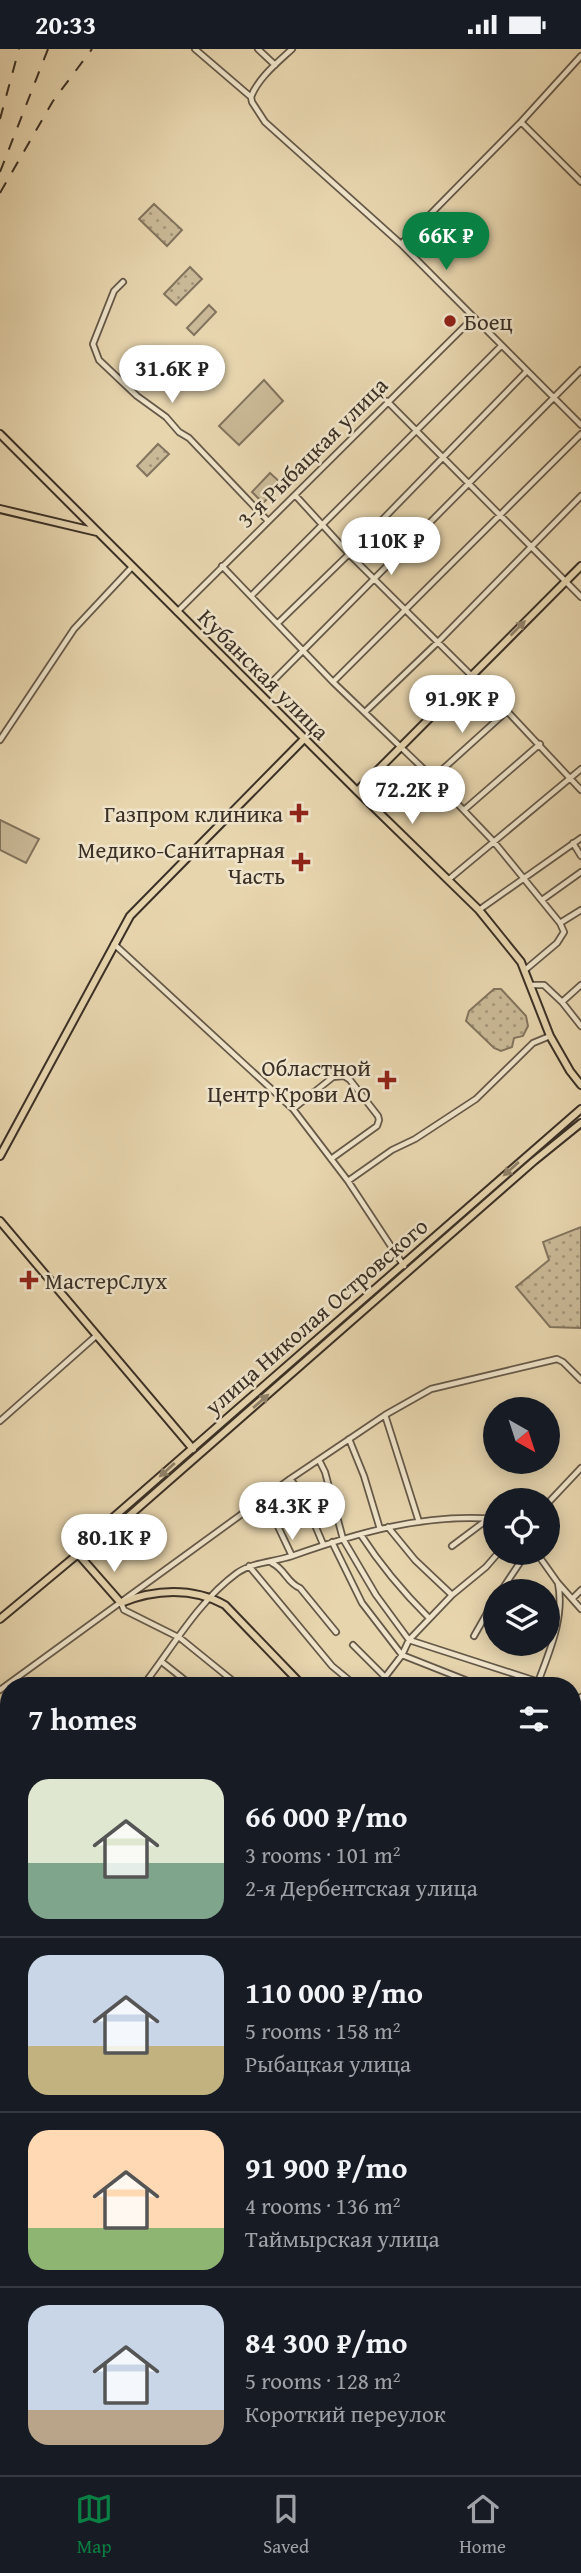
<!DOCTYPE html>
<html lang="en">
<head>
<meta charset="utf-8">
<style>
  body { margin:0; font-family:"Gentium Book Plus",serif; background:#242831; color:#f1f3f6; height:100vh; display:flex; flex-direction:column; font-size:26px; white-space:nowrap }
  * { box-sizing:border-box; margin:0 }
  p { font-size:23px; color:#9ea1a6 }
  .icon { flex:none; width:38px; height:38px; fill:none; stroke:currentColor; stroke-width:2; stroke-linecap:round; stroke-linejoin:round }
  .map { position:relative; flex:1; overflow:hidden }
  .sheet { position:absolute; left:0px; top:1628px; width:581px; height:800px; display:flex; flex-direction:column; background:#171b24; border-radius:28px 28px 0 0; box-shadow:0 4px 18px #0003 }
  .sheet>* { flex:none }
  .needle { width:46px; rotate:141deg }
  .controls { position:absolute; left:483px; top:1348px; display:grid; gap:14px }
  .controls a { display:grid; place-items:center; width:77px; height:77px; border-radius:50%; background:#171b24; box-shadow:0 4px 18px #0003; font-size:35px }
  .price { position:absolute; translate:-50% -60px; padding:0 16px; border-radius:24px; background:#fff; color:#222; font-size:23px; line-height:46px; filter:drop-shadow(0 2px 4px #0008) }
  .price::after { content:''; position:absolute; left:50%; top:42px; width:21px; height:16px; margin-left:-10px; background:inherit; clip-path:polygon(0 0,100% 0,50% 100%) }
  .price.selected { background:#0b8043; color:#fff }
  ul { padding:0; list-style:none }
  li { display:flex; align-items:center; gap:21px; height:175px; padding:0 28px }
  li+li { border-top:2px solid #363941 }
  li span { display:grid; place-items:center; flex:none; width:196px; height:140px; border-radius:21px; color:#555 }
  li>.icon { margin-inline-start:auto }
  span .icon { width:84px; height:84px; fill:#fffc; stroke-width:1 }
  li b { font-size:30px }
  h2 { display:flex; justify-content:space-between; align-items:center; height:84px; padding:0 28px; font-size:30px }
  .status { display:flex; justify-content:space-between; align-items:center; height:49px; padding:0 35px; background:#171b24; direction:ltr }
  .status svg { height:19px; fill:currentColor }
  .menu { display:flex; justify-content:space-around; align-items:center; height:98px; border-top:2px solid #363941; background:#171b24; font-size:19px; color:#9ea1a6 }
  .menu a { display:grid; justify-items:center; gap:4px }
  .menu .selected { color:#0b8043 }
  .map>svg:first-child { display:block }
  .grass { fill:url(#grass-dots); stroke:#82745e; stroke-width:2 }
  .garden { fill:#cab997; stroke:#82745e; stroke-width:2 }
  .water { fill:url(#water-ripples); stroke:#7e715c; stroke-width:2 }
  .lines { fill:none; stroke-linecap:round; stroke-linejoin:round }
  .minor-casing { stroke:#655948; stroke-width:8 }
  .major-casing { stroke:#3a3026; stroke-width:10 }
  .minor { stroke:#efe4ca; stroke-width:4.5 }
  .major { stroke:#e7d5ae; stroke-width:6 }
  .rail { stroke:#3a3026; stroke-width:2; stroke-dasharray:12 12; stroke-linecap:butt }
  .oneway { fill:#90826a }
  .poi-dot { fill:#8f2418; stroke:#efe4ca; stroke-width:2.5 }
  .labels { text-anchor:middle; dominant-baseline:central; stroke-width:5; stroke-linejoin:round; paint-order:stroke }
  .poi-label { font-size:23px; fill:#3a3026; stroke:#efe4ca; text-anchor:end }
  .street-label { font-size:23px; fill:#3a3026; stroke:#efe4ca }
</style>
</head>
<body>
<div class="status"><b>20:33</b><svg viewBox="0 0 49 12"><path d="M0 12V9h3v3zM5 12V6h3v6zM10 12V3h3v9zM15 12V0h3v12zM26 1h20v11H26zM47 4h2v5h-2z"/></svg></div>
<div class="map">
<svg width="581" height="2426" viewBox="0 0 581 2426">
  <defs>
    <pattern id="grass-dots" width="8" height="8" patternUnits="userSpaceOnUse" patternTransform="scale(1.75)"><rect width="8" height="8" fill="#cab997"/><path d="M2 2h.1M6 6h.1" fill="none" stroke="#a5977b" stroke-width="1.8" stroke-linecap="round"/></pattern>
    <pattern id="water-ripples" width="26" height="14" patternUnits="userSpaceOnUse" patternTransform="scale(1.75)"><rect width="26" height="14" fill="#ac9d80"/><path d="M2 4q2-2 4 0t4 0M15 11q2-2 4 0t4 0" fill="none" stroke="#8d8069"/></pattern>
  </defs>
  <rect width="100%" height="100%" fill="#e7d5ae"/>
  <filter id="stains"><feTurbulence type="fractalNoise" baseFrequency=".00286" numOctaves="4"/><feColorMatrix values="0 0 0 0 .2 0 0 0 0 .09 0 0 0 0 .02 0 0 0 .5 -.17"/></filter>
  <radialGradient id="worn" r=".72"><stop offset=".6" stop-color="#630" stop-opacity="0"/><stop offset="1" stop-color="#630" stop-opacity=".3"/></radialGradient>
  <path class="grass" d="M154 155 182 181 167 197 139 170Z
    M190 218 202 230 176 256 164 245Z
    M158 395 169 405 147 427 137 417Z
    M494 940H501L526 967 528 977 523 987 514 989 512 998 501 1002 494 999 466 972 469 962Z
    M522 1115 524 1118 410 1217 407 1216Z
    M581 1178V1279L550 1278 516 1238 549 1211 543 1193Z
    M399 1223 400 1226 239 1365 238 1363Z
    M186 1407 188 1409 157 1440 86 1500 84 1497Z"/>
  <path class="garden" d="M209 256 216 263 194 286 187 279Z
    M264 331 283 352 239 396 219 377Z
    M270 424 282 435 263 454 252 443Z
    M0 771 39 790 26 814 0 801Z"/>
  <path class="water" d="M9 1989V2053L0 2070V2007Z"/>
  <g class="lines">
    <g class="minor-casing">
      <path id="minor" d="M195 0 251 48 252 53 265 73 401 195 581 376
        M258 0 275 16
        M251 48C258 29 278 13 292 0
        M521 73 581 133
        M401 195 521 73 581 7
        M123 233 114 242 93 295 99 311 137 347 166 368 179 383 189 389 268 472
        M387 352 581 548
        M295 446 349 505 507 662 581 741
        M222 517 333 633 433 729 494 793 560 874
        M251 547 501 297
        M177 563 473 269
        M278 574 349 505 526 323
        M333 633 581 385
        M269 636 581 321
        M365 663 438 593 581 447
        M0 691 74 580 132 518
        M433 729 507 662
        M464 761 540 695
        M573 794 581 807
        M448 831 581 720
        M542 851 581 823
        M479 861 581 789
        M114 895 293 1060 348 1132 404 1217
        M525 921 557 894 564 883 560 874 581 861
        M532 936H544L562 953 581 977
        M562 953 581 936
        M293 1060 333 1028 344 1027 350 1031 378 1067 379 1071 377 1077 331 1110
        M348 1132 392 1101 415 1090 476 1050 533 994 550 987
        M385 1366 419 1473
        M0 1372 97 1286
        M349 1390 364 1427 380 1480
        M319 1411 325 1423 343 1490 376 1546 409 1591 539 1633
        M290 1430 301 1443 323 1495
        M264 1448 292 1507
        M548 1454 581 1419
        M388 1478 415 1511 452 1546
        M361 1486C381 1517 403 1543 429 1569
        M332 1493 362 1554 402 1606 478 1636
        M452 1497 488 1470
        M536 1503 558 1534 581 1560
        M272 1514C285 1520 287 1534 300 1539L336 1583
        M249 1517 332 1617 355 1636
        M501 1542 527 1503
        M572 1550 581 1541
        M121 1554 124 1561 180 1589 238 1636
        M487 1564 495 1566
        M474 1587 495 1550
        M353 1596 385 1628
        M162 1613 191 1636
        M148 1630C175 1594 200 1551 237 1524 253 1513 274 1513 292 1507 357 1484 425 1464 495 1470
        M383 1630 396 1636
        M379 1636 402 1606 409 1591 452 1546 486 1518 499 1503
        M537 1636C549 1603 565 1569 558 1534
        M0 1641 290 1430 385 1366 431 1340 557 1310 563 1313 581 1331
        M572 1658 581 1648
        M572 1719 581 1710
        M0 1745 9 1759
        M572 1874 581 1865
        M572 1935 581 1926
        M572 1993 581 1984
        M572 2108H581
        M572 2146H581
        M572 2185H581
        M0 2207 9 2188
        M572 2223H581
        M0 2242 9 2246
        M0 2301 9 2283
        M0 2411 9 2426
        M268 2418 273 2426
        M390 2418 395 2426
        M276 2426 288 2418
        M368 2426 379 2418"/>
    </g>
    <g class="major-casing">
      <path id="major" d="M0 385 357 742 479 861 521 913 550 987 570 1022 581 1036
        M0 460 97 483
        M357 742 581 517
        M0 1107 130 867 304 690
        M0 1172 193 1400
        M78 1505 90 1501 534 1112 581 1074
        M78 1505 121 1554C154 1540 193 1538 225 1556L302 1636
        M0 1570 78 1505 84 1494 581 1060
        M572 1774 581 1783
        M572 1777 581 1768
        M572 2028H581
        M572 2066H581
        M0 2135 9 2139
        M572 2270 581 2276
        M572 2316 581 2300
        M572 2366 581 2372
        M559 2418 574 2426
        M442 2426 454 2418
        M509 2426 513 2418"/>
    </g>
    <use href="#minor" class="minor"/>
    <use href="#major" class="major"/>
    <path class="rail" d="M0 70 19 0
      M0 123 48 0
      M0 144 53 52 92 0"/>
  </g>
  <defs><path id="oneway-solid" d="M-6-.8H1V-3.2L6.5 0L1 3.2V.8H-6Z" transform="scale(1.75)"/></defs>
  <g class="oneway">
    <use href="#oneway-solid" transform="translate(518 579) rotate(-45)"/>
    <use href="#oneway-solid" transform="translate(511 1120) rotate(138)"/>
    <use href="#oneway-solid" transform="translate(261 1352) rotate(-41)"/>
    <use href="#oneway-solid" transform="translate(167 1421) rotate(138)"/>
  </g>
  <g class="poi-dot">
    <circle cx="450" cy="272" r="7"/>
    <path d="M295.5 753.5h7v7h7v7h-7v7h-7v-7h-7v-7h7z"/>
    <path d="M297.5 802.5h7v7h7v7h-7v7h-7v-7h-7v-7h7z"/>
    <path d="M383.5 1020.5h7v7h7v7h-7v7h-7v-7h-7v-7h7z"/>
    <path d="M25.5 1220.5h7v7h7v7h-7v7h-7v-7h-7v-7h7z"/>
  </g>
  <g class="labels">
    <g class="poi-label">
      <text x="464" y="272" text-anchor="start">Боец</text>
      <text x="283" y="764">Газпром клиника</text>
      <text x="285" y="800">Медико-Санитарная<tspan x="285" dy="26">Часть</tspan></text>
      <text x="371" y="1018">Областной<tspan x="371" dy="26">Центр Крови АО</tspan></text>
      <text x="45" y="1231" text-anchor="start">МастерСлух</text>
    </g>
    <g class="street-label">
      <text transform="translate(312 403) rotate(-45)">3-я Рыбацкая улица</text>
      <text transform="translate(264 625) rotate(45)">Кубанская улица</text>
      <text transform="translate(316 1267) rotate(-41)">улица Николая Островского</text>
    </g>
  </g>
  <rect width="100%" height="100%" filter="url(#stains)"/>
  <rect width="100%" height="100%" fill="url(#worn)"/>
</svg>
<div class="controls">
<a><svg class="needle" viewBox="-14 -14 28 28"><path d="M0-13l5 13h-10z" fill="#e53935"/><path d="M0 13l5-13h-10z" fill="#9ea1a6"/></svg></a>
<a><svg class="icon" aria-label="locate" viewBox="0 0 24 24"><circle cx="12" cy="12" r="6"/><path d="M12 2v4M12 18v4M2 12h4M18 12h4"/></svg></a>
<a><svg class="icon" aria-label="layers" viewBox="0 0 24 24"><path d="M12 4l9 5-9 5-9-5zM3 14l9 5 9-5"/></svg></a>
</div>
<b class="price selected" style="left:446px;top:223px">66K ₽</b>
<b class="price" style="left:172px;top:356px">31.6K ₽</b>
<b class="price" style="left:391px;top:528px">110K ₽</b>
<b class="price" style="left:462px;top:686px">91.9K ₽</b>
<b class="price" style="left:412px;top:777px">72.2K ₽</b>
<b class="price" style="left:292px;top:1493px">84.3K ₽</b>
<b class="price" style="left:114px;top:1525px">80.1K ₽</b>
<section class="sheet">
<h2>7 homes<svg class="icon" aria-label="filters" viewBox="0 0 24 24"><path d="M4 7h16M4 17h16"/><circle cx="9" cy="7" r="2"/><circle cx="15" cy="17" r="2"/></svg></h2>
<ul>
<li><span style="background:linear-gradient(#dfe7d0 60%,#7fa58c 0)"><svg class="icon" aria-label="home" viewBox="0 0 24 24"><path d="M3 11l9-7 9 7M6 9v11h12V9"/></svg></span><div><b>66 000 ₽/mo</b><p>3 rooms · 101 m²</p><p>2-я Дербентская улица</p></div></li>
<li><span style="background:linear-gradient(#c9d6e8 65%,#c2b280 0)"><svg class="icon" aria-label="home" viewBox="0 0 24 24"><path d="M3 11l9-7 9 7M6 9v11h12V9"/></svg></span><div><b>110 000 ₽/mo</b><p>5 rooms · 158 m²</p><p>Рыбацкая улица</p></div></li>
<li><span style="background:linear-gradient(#ffd9b3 70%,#8fb573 0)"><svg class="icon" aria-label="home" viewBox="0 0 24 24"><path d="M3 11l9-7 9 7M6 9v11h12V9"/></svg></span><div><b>91 900 ₽/mo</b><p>4 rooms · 136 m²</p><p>Таймырская улица</p></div></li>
<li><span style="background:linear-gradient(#c9d6e8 75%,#b9a48a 0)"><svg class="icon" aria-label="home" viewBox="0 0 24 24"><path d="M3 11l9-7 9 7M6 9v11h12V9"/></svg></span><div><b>84 300 ₽/mo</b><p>5 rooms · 128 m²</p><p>Короткий переулок</p></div></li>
</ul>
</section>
</div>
<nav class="menu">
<a class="selected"><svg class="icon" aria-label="map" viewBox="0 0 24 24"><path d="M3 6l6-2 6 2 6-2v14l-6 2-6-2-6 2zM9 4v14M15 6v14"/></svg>Map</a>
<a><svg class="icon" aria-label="saved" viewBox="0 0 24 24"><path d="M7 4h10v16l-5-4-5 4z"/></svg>Saved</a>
<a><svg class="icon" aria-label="home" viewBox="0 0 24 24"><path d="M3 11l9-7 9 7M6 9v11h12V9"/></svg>Home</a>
</nav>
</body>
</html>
